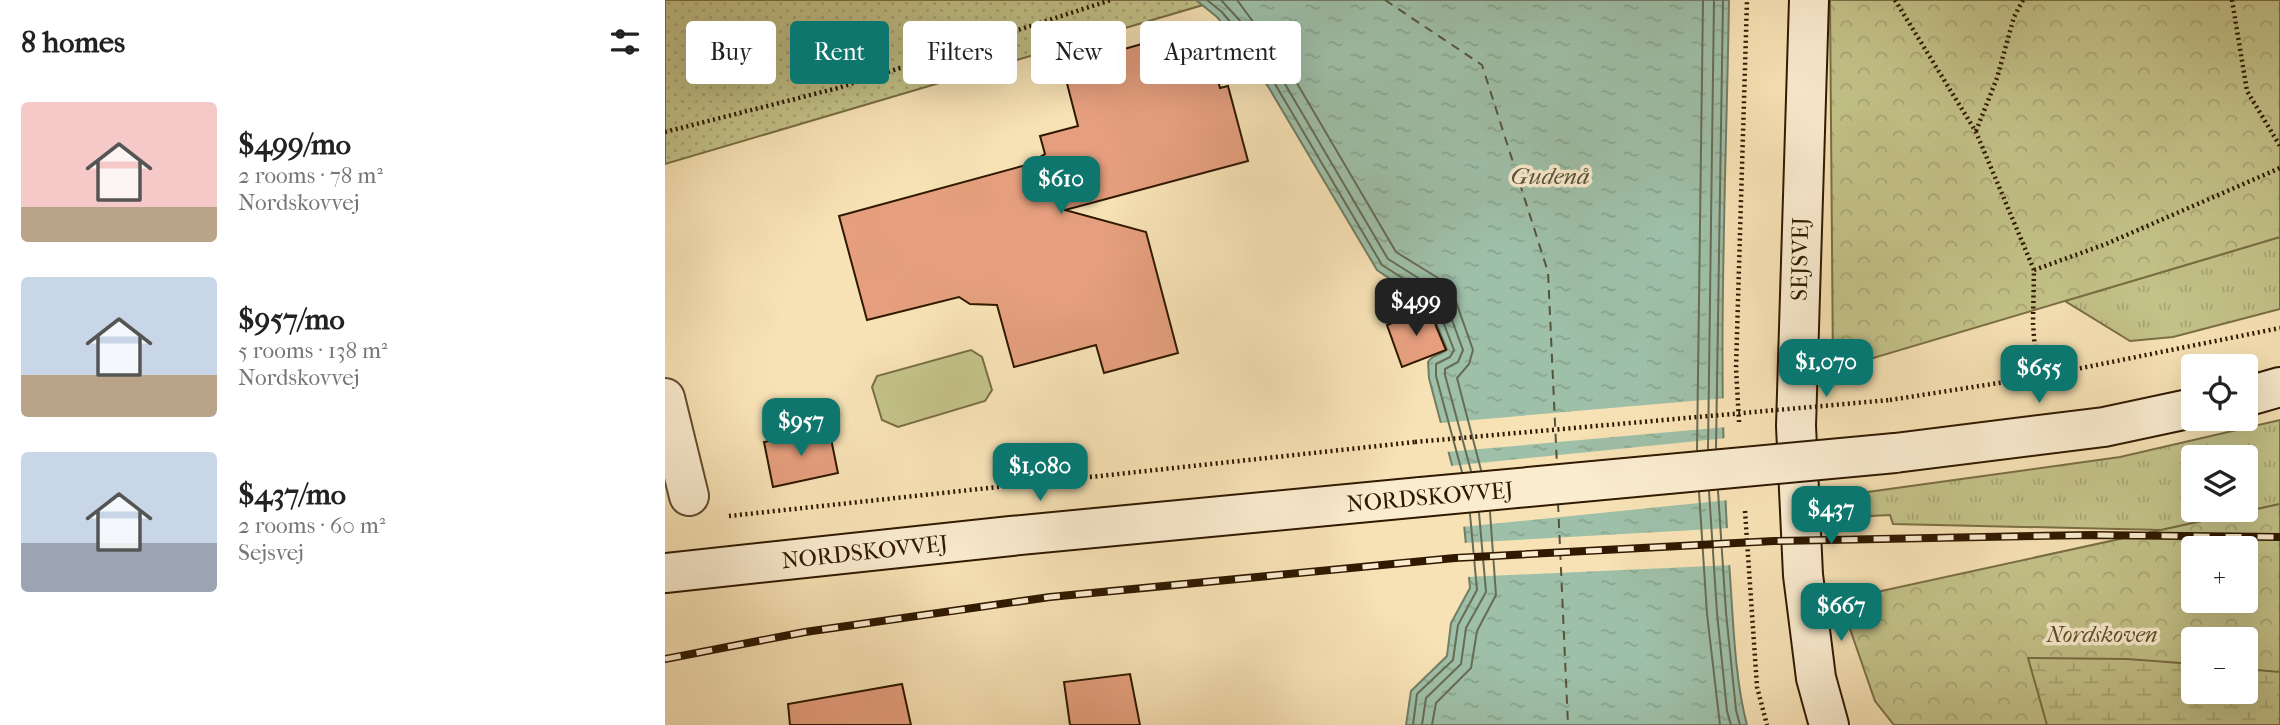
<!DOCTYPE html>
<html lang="en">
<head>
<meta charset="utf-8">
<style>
  body { margin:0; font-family:"IM FELL French Canon",serif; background:#f2f2f2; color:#222; height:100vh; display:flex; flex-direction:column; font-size:26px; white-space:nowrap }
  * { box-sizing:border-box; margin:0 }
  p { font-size:23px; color:#767676 }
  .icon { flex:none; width:38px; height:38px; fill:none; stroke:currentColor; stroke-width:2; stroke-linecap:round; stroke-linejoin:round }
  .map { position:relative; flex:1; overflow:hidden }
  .sheet { display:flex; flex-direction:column; background:#fff; width:665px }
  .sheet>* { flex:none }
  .hud { position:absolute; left:21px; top:21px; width:665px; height:63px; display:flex; gap:14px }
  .buttons { position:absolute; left:1516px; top:354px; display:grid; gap:14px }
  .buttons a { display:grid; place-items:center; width:77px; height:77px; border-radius:7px; background:#fff; box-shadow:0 7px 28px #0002; font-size:35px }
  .price { position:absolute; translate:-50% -60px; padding:0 16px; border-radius:14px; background:#0f766e; color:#fff; font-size:23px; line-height:46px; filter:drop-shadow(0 2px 4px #0008) }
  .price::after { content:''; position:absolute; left:50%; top:42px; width:21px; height:16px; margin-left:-10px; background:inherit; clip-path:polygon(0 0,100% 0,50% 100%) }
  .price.on { background:#222; color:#fff }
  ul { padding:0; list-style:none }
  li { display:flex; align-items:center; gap:21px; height:175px; padding:0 21px }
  li span { display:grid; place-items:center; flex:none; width:196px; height:140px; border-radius:7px; color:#555 }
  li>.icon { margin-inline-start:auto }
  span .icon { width:84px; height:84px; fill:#fffc; stroke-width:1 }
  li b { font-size:30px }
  h2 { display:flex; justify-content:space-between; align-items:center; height:84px; padding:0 21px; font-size:30px }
  .pill { padding:0 24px; border-radius:7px; background:#fff; box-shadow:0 7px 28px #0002; font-size:24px; line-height:63px }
  .pill.on { background:#0f766e; color:#fff }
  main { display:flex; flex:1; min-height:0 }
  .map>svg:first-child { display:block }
  .grass { fill:url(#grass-tufts); stroke:#7a6e44; stroke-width:2; fill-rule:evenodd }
  .forest { fill:url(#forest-crowns); stroke:#7a6e44; stroke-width:2; fill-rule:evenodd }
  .wetland { fill:url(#wetland-marsh); stroke:#7a6e44; stroke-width:2 }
  .park { fill:url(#park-dots); stroke:#7a6e44; stroke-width:2 }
  .pitch { fill:#c3c289; stroke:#7a6e44; stroke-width:2 }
  .water { fill:url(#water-ripples); stroke:#727d65; stroke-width:2 }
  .pier { fill:#f7e2b5 }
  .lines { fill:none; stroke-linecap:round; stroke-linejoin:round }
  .shore { stroke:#676c54; stroke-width:2 }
  .ferry { stroke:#56533b; stroke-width:2; stroke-dasharray:9 7; stroke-linecap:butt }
  .building { fill:#e59f7e; stroke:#301900; stroke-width:2 }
  .street-casing { stroke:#624b2d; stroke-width:42 }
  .secondary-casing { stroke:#301900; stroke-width:42 }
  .path { stroke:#301900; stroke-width:4.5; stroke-dasharray:2 3.5; stroke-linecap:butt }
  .street { stroke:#faeccf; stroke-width:38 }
  .secondary { stroke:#faeccf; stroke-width:38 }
  .rail-casing { stroke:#301900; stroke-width:8 }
  .rail { stroke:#faeccf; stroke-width:5; stroke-dasharray:16; stroke-linecap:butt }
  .secondary-bridge-casing { stroke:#301900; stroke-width:42; stroke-linecap:butt }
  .path-bridge { stroke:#301900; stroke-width:4.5; stroke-dasharray:2 3.5; stroke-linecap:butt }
  .secondary-bridge { stroke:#faeccf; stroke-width:38 }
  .labels { text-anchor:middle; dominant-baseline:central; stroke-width:7; stroke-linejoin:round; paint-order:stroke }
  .street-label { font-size:23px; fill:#301900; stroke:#faeccf }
  .park-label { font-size:23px; font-style:italic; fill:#5c4c29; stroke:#faeccf }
  .water-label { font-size:24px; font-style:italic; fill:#56533b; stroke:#faeccf }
</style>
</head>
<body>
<main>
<section class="sheet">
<h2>8 homes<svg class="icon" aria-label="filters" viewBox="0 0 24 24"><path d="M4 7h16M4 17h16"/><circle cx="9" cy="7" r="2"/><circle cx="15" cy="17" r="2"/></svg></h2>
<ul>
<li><span style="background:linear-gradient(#f6c9c9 75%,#b9a48a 0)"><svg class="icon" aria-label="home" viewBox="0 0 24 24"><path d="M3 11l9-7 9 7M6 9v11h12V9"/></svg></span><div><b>$499/mo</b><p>2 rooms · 78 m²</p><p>Nordskovvej</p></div></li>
<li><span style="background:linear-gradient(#c9d6e8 70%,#b9a48a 0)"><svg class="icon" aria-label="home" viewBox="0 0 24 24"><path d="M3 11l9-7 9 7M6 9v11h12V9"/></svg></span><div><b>$957/mo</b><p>5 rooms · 138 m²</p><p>Nordskovvej</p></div></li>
<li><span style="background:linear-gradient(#c9d6e8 65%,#9aa5b1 0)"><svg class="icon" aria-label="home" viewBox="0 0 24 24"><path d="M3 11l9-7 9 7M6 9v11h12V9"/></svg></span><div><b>$437/mo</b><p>2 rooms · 60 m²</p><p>Sejsvej</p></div></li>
</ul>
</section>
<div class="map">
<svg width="1615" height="725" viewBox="0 0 1615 725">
  <defs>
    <pattern id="grass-tufts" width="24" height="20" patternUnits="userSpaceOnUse" patternTransform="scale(1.75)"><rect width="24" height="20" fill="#c3c289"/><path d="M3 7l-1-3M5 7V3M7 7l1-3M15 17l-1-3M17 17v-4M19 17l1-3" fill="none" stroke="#a8a674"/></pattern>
    <pattern id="forest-crowns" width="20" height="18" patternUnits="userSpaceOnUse" patternTransform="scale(1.75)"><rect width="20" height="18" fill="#c3c289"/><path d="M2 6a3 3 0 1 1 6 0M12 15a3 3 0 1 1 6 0" fill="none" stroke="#a8a674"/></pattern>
    <pattern id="wetland-marsh" width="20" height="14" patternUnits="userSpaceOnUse" patternTransform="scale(1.75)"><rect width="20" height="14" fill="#c3c289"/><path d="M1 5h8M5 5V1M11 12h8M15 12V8" fill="none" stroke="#a8a674"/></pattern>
    <pattern id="park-dots" width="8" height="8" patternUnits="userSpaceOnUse" patternTransform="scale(1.75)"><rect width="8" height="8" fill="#c3c289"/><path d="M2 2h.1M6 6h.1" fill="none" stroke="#a8a674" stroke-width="1.8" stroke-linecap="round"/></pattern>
    <pattern id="water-ripples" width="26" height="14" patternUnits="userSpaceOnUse" patternTransform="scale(1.75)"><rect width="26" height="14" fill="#9ebfa8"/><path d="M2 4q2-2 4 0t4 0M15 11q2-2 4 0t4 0" fill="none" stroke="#88a48f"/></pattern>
  </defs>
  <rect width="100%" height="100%" fill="#f7e2b5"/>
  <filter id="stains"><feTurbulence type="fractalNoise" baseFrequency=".00286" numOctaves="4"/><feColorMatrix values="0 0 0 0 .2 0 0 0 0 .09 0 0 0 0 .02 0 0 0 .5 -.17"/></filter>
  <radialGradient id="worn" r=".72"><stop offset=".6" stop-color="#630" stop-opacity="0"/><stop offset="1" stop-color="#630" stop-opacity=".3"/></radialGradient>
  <path class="grass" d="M1615 237V309L1508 337 1465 341 1400 301Z
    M1615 420V504L1497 530 1228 524 1225 515 1145 519 1152 499 1455 457ZM1528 457H1580V509H1528Z"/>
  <path class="forest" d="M1165 0H1615V237L1168 370Z
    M1615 504V725H1229L1210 701 1175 600ZM1528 548H1580V600H1528ZM1528 639H1580V691H1528Z"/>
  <path class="wetland" d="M1363 658 1462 659 1528 664V691H1580V669L1615 672V725H1382Z"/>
  <path class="park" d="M0 0H531L538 5 0 164Z"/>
  <path class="pitch" d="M306 350 317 357 327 390 320 401 233 427 217 420 207 387 212 376Z"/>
  <path class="water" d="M531 0H1064C1061 187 1051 375 1064 562 1068 612 1069 677 1082 725H741L746 691 782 656 786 623 805 588 797 503 764 378 763 362C767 354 777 356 782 349L766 310 761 303 712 270 604 88 566 34 552 17Z"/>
  <path class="pier" d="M1062 398V427L781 452 774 423Z
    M1062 438 1064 500 796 527 794 504 785 466Z
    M1065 528 1068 565 801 577 798 543Z"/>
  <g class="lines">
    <path class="shore" d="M542 0 557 12 571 29 610 84 717 265 761 293 772 306 789 350 785 357 771 364V376L797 472
      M556 0 578 24 617 79 723 259 766 286 780 301 798 350 793 362 780 369V375L806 471
      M572 0 626 73 731 252 773 278 789 296 808 350 804 364 792 378 816 470
      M1051 448 1058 0
      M1043 449 1049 0
      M1032 450 1038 0
      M1044 491 1052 613 1062 711 1066 725
      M1053 491 1061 613 1071 710 1075 725
      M1034 492 1042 614 1055 725
      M748 725 752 694 788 660 793 625 812 590 805 514
      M757 725 761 698 796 664 801 628 821 592 814 513
      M767 725 771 703 806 668 812 631 831 595 825 512"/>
    <path class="ferry" d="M720 0 817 65 883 272 892 466
      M893 503 903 725"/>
  </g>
  <path class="building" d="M540 34 555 88 563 86 583 161 400 210 481 232 513 353 439 373 431 345 349 367 332 305 305 304 294 297 202 320 174 216 376 161 375 157 380 154 375 136 413 126 399 72 439 62 438 55 491 40 493 47Z
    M764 309 781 350 737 367 722 325Z
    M164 429 173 473 108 487 99 442Z
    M465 674 475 725H405L399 682Z
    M237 684 246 725H125L123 704Z"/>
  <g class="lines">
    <g class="street-casing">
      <path id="street" d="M0 398 24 496"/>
    </g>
    <g class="secondary-casing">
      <g id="secondary">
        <path d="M1144 0 1131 426 1138 575 1151 678 1164 725"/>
        <path d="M1580 397 1615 387"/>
        <path d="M1230 453 1439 427 1528 408"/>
        <path id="s1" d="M0 573 346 536 756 497"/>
      </g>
    </g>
    <path class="path" d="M1230 0 1311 132 1369 270 1368 324 1372 377
      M1567 0 1582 91 1615 146
      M1311 131 1332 78 1349 17 1358 0
      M0 132 173 88 446 0
      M1369 270 1441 244 1615 168
      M1225 400 1372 377 1615 328
      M1074 422 1071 368 1082 0
      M1080 511 1092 687 1102 725
      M64 516 750 442"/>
    <use href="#street" class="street"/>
    <use href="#secondary" class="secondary"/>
    <g class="rail-casing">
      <path id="rail" d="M0 659 140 632 385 597 790 558 1109 541 1426 535 1615 537"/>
    </g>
    <use href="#rail" class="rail"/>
    <g class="secondary-bridge-casing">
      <path id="secondary-bridge" d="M756 497 1230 453"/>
    </g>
    <path class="path-bridge" d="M750 442 1225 400"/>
    <use href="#secondary-bridge" class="secondary-bridge"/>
  </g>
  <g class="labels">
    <g class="street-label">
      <text transform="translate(1135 259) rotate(-89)">SEJSVEJ</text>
      <text transform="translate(765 497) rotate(-5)">NORDSKOVVEJ</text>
      <text stroke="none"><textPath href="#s1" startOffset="201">NORDSKOVVEJ</textPath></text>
    </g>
    <g class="park-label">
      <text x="1437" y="634">Nordskoven</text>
    </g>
    <g class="water-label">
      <text x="885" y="176">Gudenå</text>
    </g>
  </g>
  <rect width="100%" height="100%" filter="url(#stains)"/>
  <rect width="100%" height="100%" fill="url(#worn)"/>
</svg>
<div class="buttons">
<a><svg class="icon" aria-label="locate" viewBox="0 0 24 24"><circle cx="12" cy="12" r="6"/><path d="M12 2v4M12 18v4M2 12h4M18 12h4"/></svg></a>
<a><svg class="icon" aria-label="layers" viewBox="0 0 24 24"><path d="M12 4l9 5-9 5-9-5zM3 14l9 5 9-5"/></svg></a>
<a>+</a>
<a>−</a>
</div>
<b class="price" style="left:396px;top:216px">$610</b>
<b class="price on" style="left:751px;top:338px">$499</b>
<b class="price" style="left:1161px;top:399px">$1,070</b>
<b class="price" style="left:1374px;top:405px">$655</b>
<b class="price" style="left:136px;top:458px">$957</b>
<b class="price" style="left:375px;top:503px">$1,080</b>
<b class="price" style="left:1166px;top:546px">$437</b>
<b class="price" style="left:1176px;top:643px">$667</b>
<div class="hud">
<a class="pill">Buy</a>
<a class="pill on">Rent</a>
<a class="pill">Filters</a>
<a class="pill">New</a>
<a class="pill">Apartment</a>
</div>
</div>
</main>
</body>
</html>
